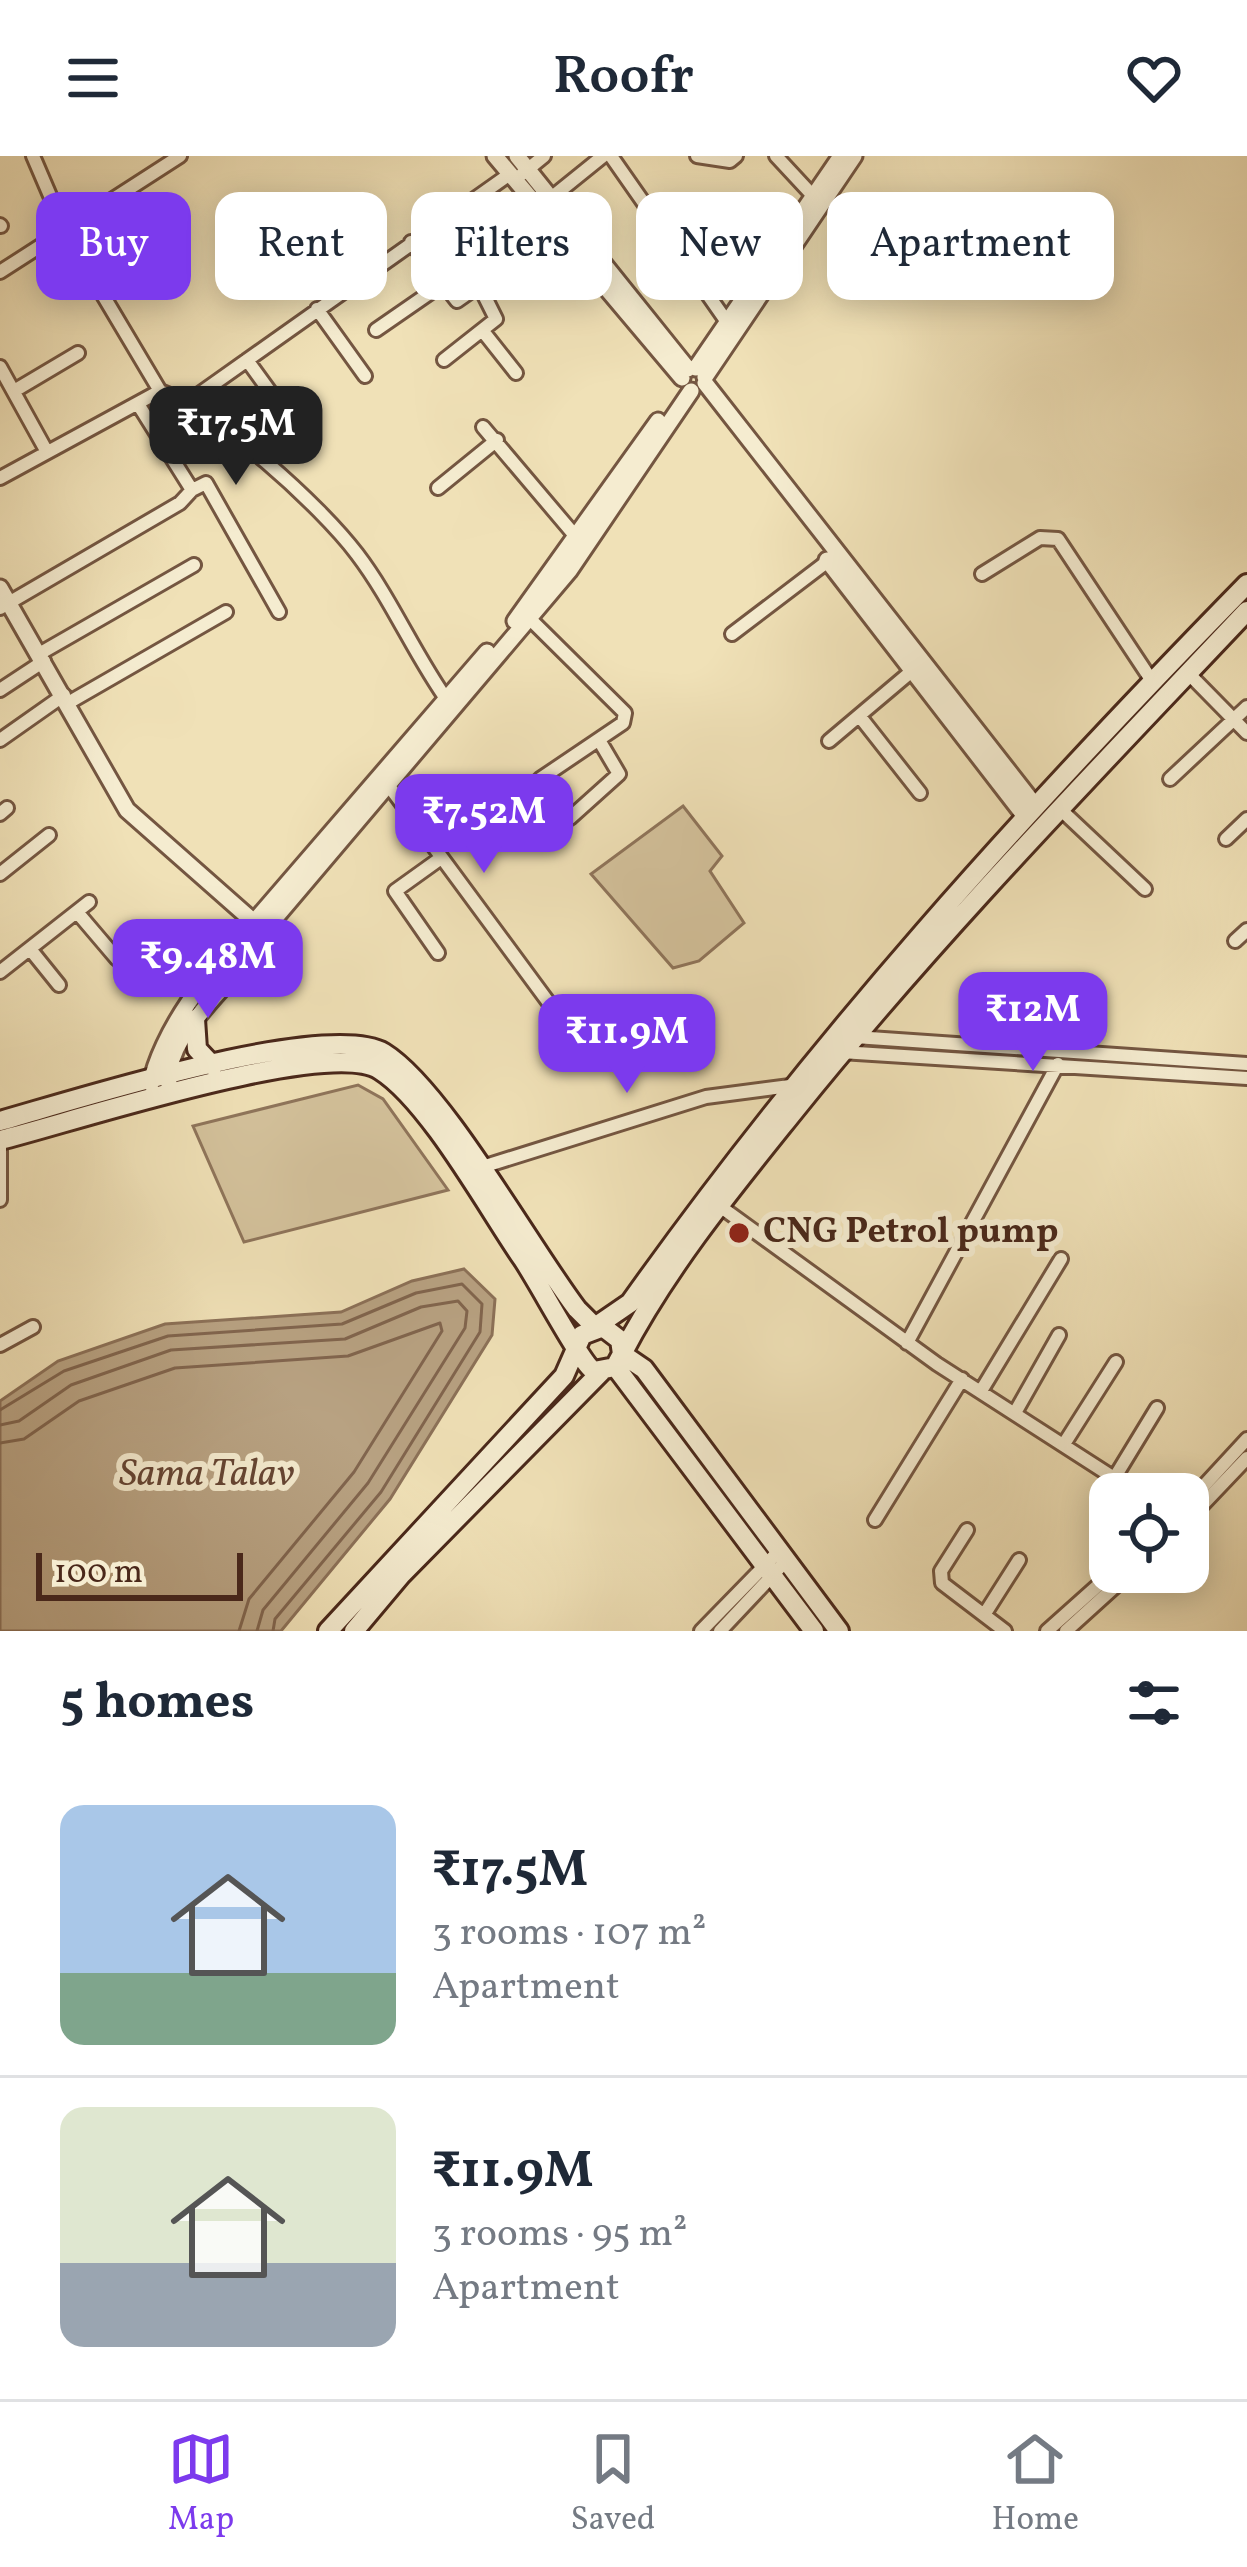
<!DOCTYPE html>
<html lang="en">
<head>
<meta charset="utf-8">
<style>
  body { margin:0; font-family:Vollkorn,serif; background:#f2f2f3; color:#1f2937; height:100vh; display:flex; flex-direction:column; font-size:45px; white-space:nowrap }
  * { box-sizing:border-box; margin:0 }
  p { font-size:39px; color:#747a83 }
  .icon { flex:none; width:66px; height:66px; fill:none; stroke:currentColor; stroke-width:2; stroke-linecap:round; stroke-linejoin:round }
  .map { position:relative; height:1475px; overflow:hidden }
  .details { display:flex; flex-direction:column; background:#fff; flex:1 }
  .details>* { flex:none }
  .top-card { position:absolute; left:36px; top:36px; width:1176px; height:108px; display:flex; gap:24px }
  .fabs { position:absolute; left:1089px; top:1317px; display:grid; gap:24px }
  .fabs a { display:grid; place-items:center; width:120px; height:120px; border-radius:24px; background:#fff; box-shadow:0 6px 30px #0003; font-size:60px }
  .scale { position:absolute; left:36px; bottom:30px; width:207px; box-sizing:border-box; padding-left:12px; border:6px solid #4a281a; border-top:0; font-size:33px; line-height:42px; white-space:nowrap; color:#4a281a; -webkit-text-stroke:9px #f5ecd0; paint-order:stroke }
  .price { position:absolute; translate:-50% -102px; padding:0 27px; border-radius:24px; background:#7c3aed; color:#fff; font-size:39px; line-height:78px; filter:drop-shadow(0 3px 6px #0008) }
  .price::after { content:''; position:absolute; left:50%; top:72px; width:36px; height:27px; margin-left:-18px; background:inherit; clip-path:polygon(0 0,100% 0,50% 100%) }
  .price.active { background:#222; color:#fff }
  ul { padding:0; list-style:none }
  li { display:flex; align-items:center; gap:36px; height:300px; padding:0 60px }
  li+li { border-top:3px solid #e0e1e3 }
  li span { display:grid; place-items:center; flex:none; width:336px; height:240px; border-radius:24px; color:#555 }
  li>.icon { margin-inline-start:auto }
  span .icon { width:144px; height:144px; fill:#fffc; stroke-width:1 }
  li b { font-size:51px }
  h2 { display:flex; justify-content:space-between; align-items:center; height:144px; padding:0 60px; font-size:51px }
  .tag { padding:0 42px; border-radius:24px; background:#fff; box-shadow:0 6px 30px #0003; font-size:42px; line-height:108px }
  .tag.active { background:#7c3aed; color:#fff }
  header { display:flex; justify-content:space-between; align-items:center; height:156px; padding:0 60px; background:#fff; font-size:54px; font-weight:600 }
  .menu { display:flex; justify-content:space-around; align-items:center; height:168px; border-top:3px solid #e0e1e3; background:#fff; font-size:33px; color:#747a83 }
  .menu a { display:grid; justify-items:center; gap:6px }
  .menu .active { color:#7c3aed }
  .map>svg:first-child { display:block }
  .green { fill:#d4c29c; stroke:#8f755b; stroke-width:3 }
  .water { fill:#b8a282; stroke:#8c7158; stroke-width:3 }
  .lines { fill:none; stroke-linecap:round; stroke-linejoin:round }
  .shore { stroke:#81654e; stroke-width:3 }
  .minor-casing { stroke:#745641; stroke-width:18 }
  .tertiary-casing { stroke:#745641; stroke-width:21 }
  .secondary-casing { stroke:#4a281a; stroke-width:24 }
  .minor { stroke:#f5ecd0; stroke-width:12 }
  .tertiary { stroke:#f5ecd0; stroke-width:15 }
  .secondary { stroke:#f5ecd0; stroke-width:18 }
  .poi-dot { fill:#8f2418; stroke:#f5ecd0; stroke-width:4.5 }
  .labels { text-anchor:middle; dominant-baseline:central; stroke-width:12; stroke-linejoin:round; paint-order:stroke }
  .poi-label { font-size:36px; font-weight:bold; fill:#4a281a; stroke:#f5ecd0; text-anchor:start }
  .water-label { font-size:39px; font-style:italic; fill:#664634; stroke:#f5ecd0 }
</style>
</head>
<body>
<header><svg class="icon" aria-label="menu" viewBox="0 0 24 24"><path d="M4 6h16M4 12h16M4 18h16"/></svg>Roofr<svg class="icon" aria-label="heart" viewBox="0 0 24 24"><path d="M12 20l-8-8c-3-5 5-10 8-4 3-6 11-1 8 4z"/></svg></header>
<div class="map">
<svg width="1247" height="1475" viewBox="0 0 1247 1475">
  <rect width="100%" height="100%" fill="#f0e1b7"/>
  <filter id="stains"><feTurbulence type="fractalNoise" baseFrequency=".00167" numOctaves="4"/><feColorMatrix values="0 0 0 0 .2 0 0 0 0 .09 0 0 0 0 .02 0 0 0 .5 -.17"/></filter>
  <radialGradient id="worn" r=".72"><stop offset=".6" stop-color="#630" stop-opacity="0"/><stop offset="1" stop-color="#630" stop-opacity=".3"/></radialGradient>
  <path class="green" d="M683 650 722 700 710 715 744 767 699 805 673 812 591 718Z
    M358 929 383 943 448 1034 244 1086 193 970Z"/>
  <path class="water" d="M464 1113 495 1143 492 1179 390 1343 281 1475H0V1245L58 1205 165 1168 341 1156 412 1125Z"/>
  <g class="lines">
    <path class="shore" d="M0 1254 64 1215 168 1180 342 1168 416 1137 462 1128 482 1148 480 1176 381 1336 275 1463 273 1475
      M0 1269 19 1265 71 1229 171 1194 345 1183 421 1151 458 1145 467 1155 465 1172 368 1327 263 1454 257 1475
      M0 1287 24 1283 79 1245 175 1212 348 1200 440 1167 442 1175 354 1316 249 1443 239 1475"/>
    <g class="minor-casing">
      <path id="minor" d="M33 0 66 77 160 235C218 257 319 348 357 398 392 444 415 500 449 547
        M611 0 727 166
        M697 0 730 5 736 0
        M776 0 815 42
        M522 18 544 0
        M551 42 603 0
        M0 69 1 70
        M411 86 457 145 558 74
        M0 116 180 0
        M317 153 365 220
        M376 174 444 127
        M482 174 516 217
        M247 204 305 284
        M444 204 496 163 479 129
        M0 211 47 296
        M14 235 78 197
        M188 246 510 18
        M138 248 192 334 206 327 279 456
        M483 271 577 382
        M0 322 160 235
        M438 332 497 284
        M982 418 1040 382 1058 383 1152 525
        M0 452 180 347 192 334
        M524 457 625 557 623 567 540 623
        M732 478 828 405
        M39 498 194 409
        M1188 517 1247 577
        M0 534 44 505
        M68 547 226 456
        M861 562 920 637
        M0 584 64 539
        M829 585 919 509
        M1170 623 1247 551
        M386 626 549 847
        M1059 652 1145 733
        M0 658 7 652
        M570 662 619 618 599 584
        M1226 683 1247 663
        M0 718 49 679
        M77 756 117 803
        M1235 785 1247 774
        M30 793 59 829
        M438 797 395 735 441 702
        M0 816 89 746
        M855 881 1247 908
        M841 896 1247 922
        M479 1012 706 941 790 930
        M0 1044V984
        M721 1051 937 1208 1139 1338
        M907 1187 1058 908
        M0 1189 33 1171
        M981 1235 1061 1103
        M1016 1255 1059 1179
        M1064 1288 1116 1206
        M1115 1321 1157 1252
        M1188 1347 1247 1283
        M875 1364 962 1223
        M1188 1364 1247 1302
        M967 1374 941 1415 942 1427 1005 1475
        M984 1459 1019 1404
        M701 1475 777 1397
        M720 1475 784 1407
        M1047 1475 1113 1416
        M1066 1475 1131 1416"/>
    </g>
    <g class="tertiary-casing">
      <path id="tertiary" d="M495 0 682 222
        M517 0 688 213
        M696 212 841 0
        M705 221 854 0
        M705 227 1034 648
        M827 404 1023 658
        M0 432 127 654 254 766C261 820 163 865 169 929
        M515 465 658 265
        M254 766 487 496
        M255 776 276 761 569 415 691 235
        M151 928C159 882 211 804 251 781"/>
    </g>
    <g class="secondary-casing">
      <path id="secondary" d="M195 863 197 893 213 910
        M0 965C72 945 327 863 384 897 442 933 530 1091 577 1153L595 1171 630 1147C816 885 1023 657 1247 428
        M0 984C70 967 327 881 380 914 429 945 487 1051 522 1102 537 1123 581 1208 594 1215L615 1211 622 1198 620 1184 603 1171 582 1179 564 1220 328 1475
        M615 1210 814 1475
        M354 1475 401 1419 601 1216
        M839 1475 644 1213 622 1198C667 1111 734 1030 795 954 936 779 1093 618 1247 455"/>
    </g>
    <use href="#minor" class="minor"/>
    <use href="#tertiary" class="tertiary"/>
    <use href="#secondary" class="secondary"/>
  </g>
  <circle class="poi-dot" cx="739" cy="1077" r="12"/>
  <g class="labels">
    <g class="poi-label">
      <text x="763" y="1077">CNG Petrol pump</text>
    </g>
    <g class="water-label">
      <text x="207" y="1319">Sama Talav</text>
    </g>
  </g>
  <rect width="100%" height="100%" filter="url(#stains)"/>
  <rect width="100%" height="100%" fill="url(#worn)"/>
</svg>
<div class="fabs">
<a><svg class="icon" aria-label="locate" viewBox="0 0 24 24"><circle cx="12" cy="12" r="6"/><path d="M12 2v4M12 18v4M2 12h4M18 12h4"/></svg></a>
</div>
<div class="scale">100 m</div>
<b class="price active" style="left:236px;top:332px">₹17.5M</b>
<b class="price" style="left:484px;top:720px">₹7.52M</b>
<b class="price" style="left:208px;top:865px">₹9.48M</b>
<b class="price" style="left:1033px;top:918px">₹12M</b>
<b class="price" style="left:627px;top:940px">₹11.9M</b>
<div class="top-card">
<a class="tag active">Buy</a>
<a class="tag">Rent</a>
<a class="tag">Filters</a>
<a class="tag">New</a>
<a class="tag">Apartment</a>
</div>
</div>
<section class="details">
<h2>5 homes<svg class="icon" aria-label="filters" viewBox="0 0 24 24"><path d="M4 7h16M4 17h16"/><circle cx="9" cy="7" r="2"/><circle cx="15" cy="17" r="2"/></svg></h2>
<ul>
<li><span style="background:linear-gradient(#a9c7e8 70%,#7fa58c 0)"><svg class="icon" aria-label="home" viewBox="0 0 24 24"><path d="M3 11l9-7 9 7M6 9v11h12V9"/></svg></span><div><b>₹17.5M</b><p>3 rooms · 107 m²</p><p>Apartment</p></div></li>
<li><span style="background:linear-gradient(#dfe7d0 65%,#9aa5b1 0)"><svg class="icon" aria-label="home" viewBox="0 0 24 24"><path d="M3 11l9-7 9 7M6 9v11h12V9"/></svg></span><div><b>₹11.9M</b><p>3 rooms · 95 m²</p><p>Apartment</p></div></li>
</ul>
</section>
<nav class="menu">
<a class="active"><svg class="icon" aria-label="map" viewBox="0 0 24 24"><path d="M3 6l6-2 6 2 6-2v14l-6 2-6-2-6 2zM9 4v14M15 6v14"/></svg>Map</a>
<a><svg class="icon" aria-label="saved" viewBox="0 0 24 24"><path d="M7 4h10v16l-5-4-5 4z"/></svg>Saved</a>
<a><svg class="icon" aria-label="home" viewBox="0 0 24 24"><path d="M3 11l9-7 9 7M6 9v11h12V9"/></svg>Home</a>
</nav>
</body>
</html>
